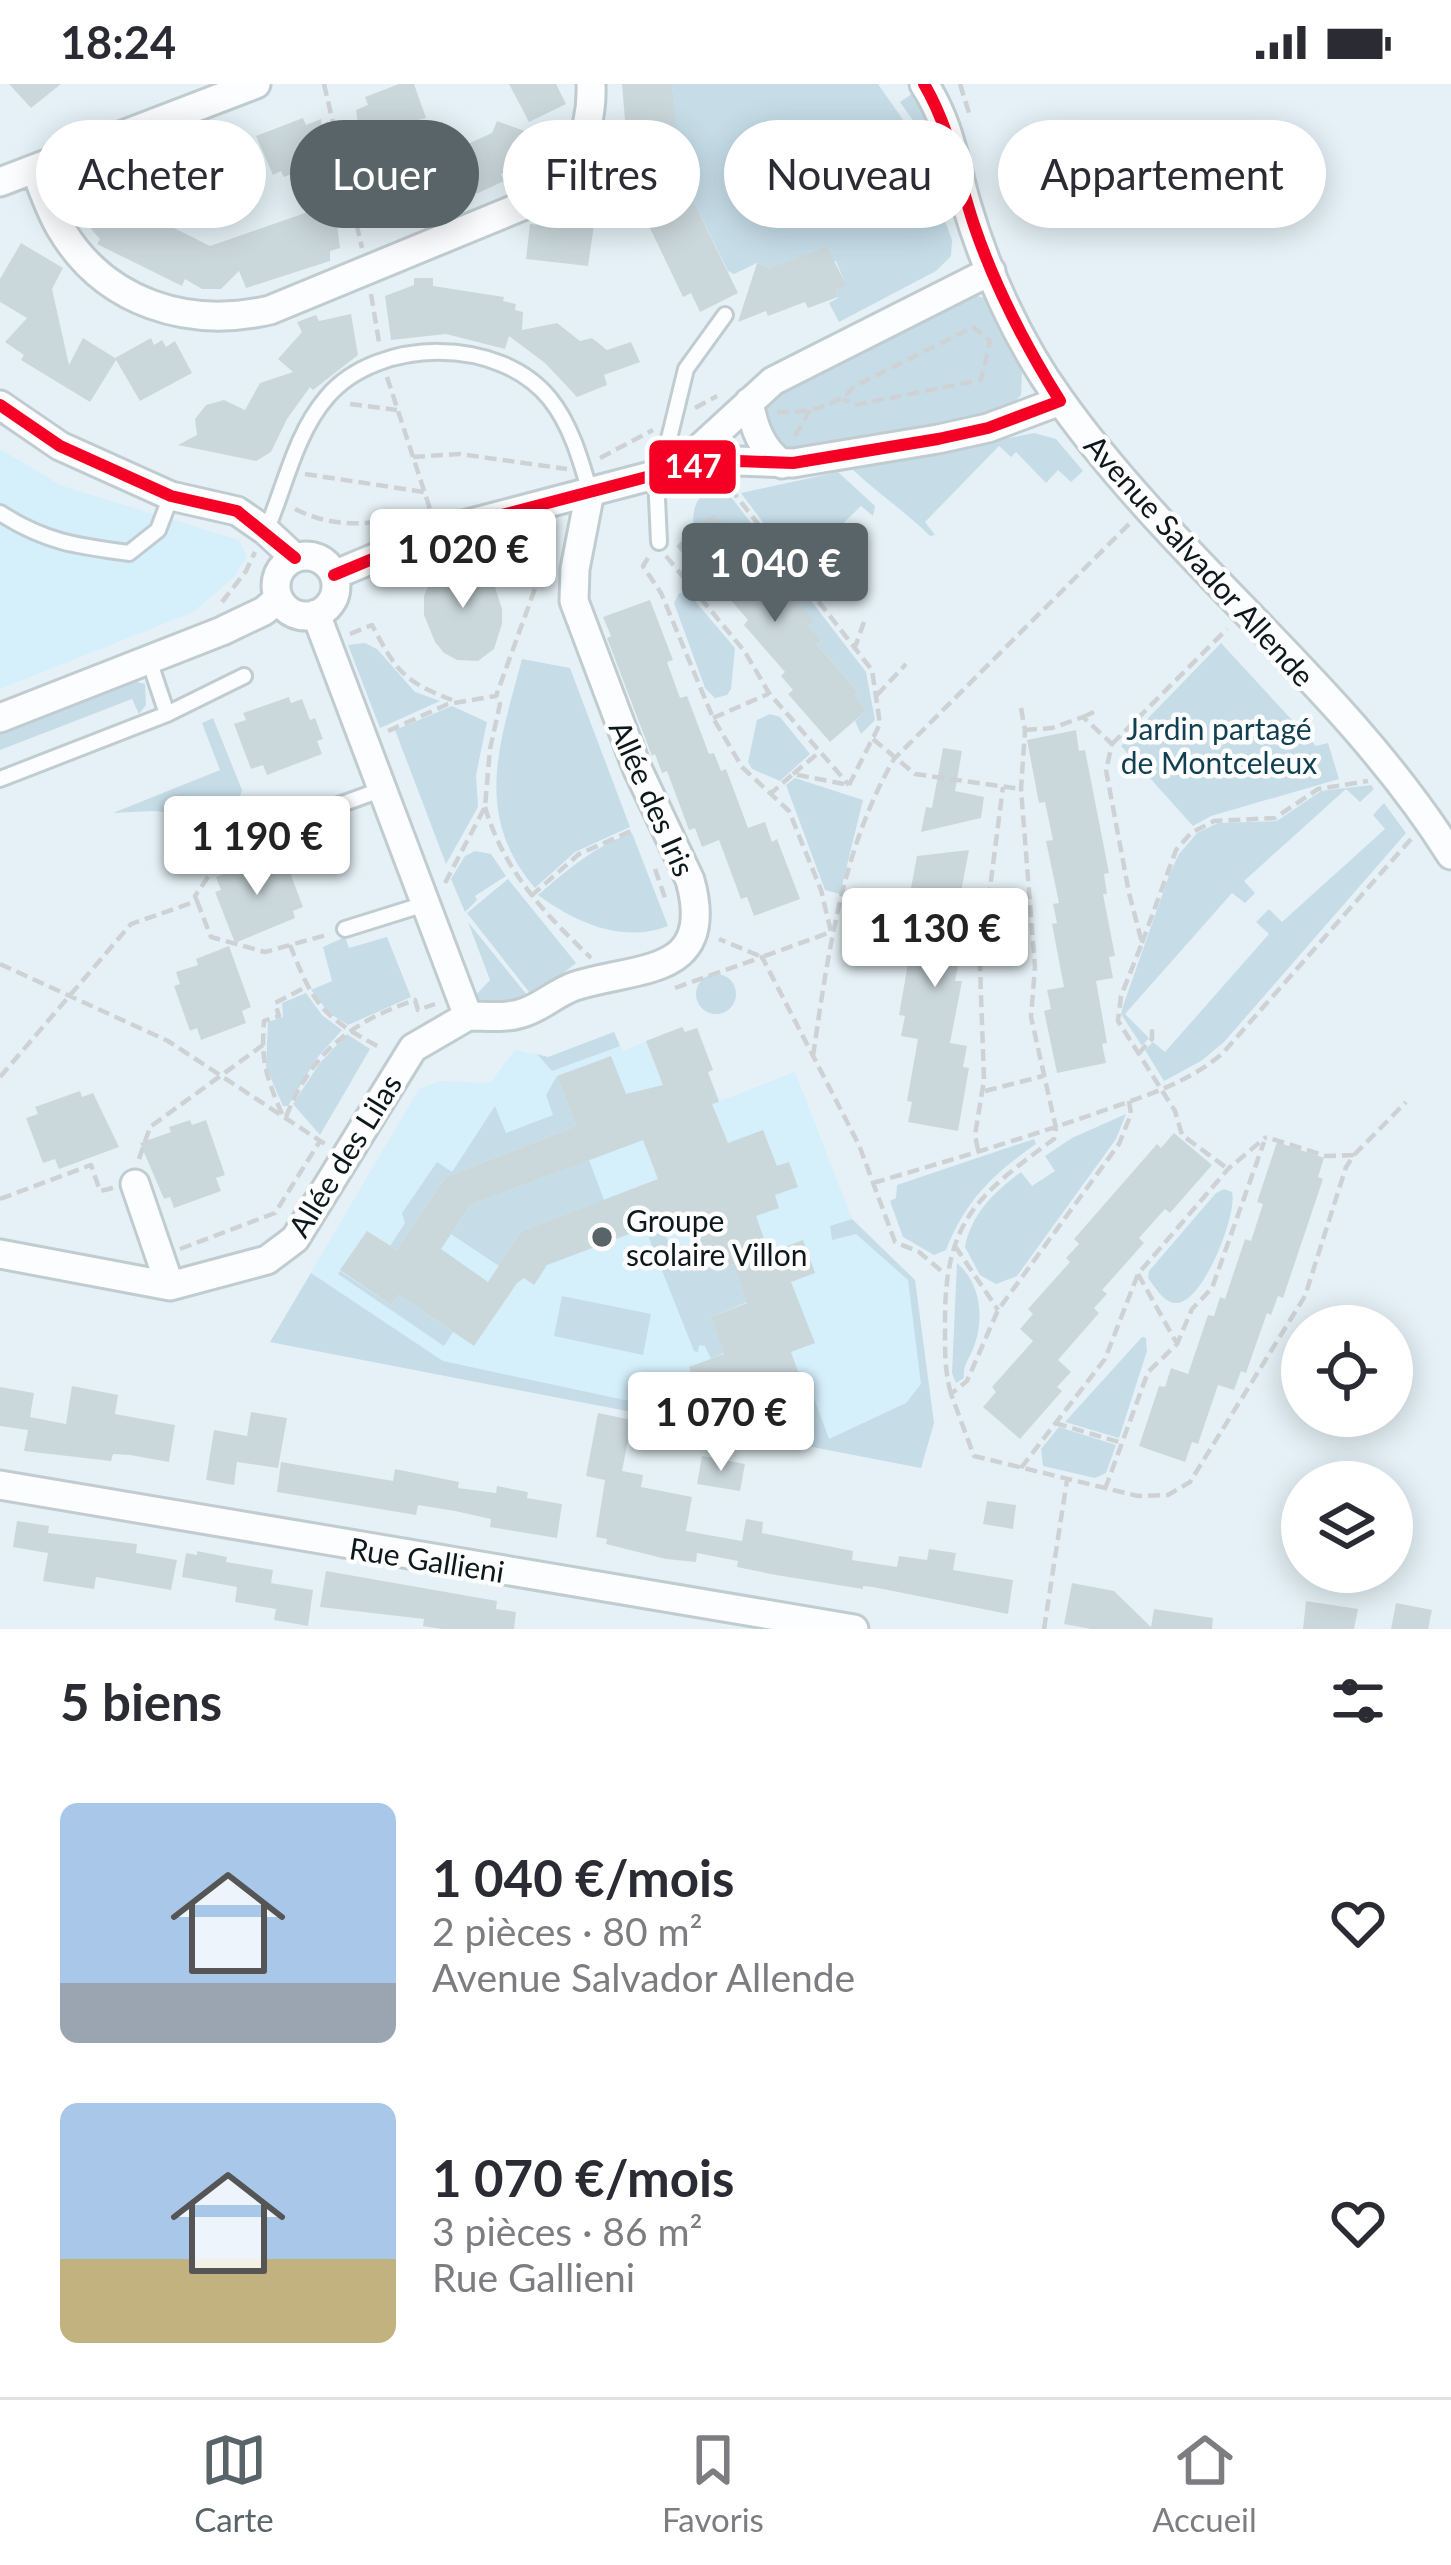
<!DOCTYPE html>
<html lang="fr">
<head>
<meta charset="utf-8">
<style>
  body { margin:0; font-family:Lato,sans-serif; background:#f7f7f7; color:#2b2b33; height:100vh; display:flex; flex-direction:column; font-size:45px; white-space:nowrap }
  * { box-sizing:border-box; margin:0 }
  p { font-size:39px; color:#7c7c81 }
  .icon { flex:none; width:66px; height:66px; fill:none; stroke:currentColor; stroke-width:2; stroke-linecap:round; stroke-linejoin:round }
  .map { position:relative; height:1545px; overflow:hidden }
  .details { display:flex; flex-direction:column; background:#fff; flex:1 }
  .details>* { flex:none }
  .banner { position:absolute; left:36px; top:36px; width:1380px; height:108px; display:flex; gap:24px }
  .controls { position:absolute; left:1281px; top:1221px; display:grid; gap:24px }
  .controls a { display:grid; place-items:center; width:132px; height:132px; border-radius:50%; background:#fff; box-shadow:0 6px 30px #0003; font-size:60px }
  .price { position:absolute; translate:-50% -102px; padding:0 27px; border-radius:12px; background:#fff; color:#222; font-size:39px; line-height:78px; filter:drop-shadow(0 3px 6px #0008) }
  .price::after { content:''; position:absolute; left:50%; top:72px; width:36px; height:27px; margin-left:-18px; background:inherit; clip-path:polygon(0 0,100% 0,50% 100%) }
  .price.on { background:#596469; color:#fff }
  ul { padding:0; list-style:none }
  li { display:flex; align-items:center; gap:36px; height:300px; padding:0 60px }
  li span { display:grid; place-items:center; flex:none; width:336px; height:240px; border-radius:18px; color:#555 }
  li>.icon { margin-inline-start:auto }
  span .icon { width:144px; height:144px; fill:#fffc; stroke-width:1 }
  li b { font-size:51px }
  h2 { display:flex; justify-content:space-between; align-items:center; height:144px; padding:0 60px; font-size:51px }
  .chip { padding:0 42px; border-radius:54px; background:#fff; box-shadow:0 6px 30px #0003; font-size:42px; line-height:108px }
  .chip.on { background:#596469; color:#fff }
  .status { display:flex; justify-content:space-between; align-items:center; height:84px; padding:0 60px; background:#fff; direction:ltr }
  .status svg { height:33px; fill:currentColor }
  .tabs { display:flex; justify-content:space-around; align-items:center; height:168px; border-top:3px solid #e1e1e2; background:#fff; font-size:33px; color:#7c7c81 }
  .tabs a { display:grid; justify-items:center; gap:6px }
  .tabs .on { color:#596469 }
  .map>svg:first-child { display:block }
  .built { fill:#d5effb }
  .green { fill:#c6dde8 }
  .building { fill:#cbd8db; fill-rule:evenodd }
  .lines { fill:none; stroke-linecap:round; stroke-linejoin:round }
  .lane-casing { stroke:#c1ccd1; stroke-width:20 }
  .street-casing { stroke:#c1ccd1; stroke-width:33 }
  .path { stroke:#ced2d4; stroke-width:4.5; stroke-dasharray:12 6; stroke-linecap:butt }
  .lane { stroke:#fbfdfe; stroke-width:14 }
  .street { stroke:#fbfdfe; stroke-width:27 }
  .bus-1-casing { stroke:#fdfdfd; stroke-width:21 }
  .bus-1 { stroke:#f50024; stroke-width:12 }
  .poi-dot { fill:#596469; stroke:#fdfdfd; stroke-width:4.5 }
  .labels { text-anchor:middle; dominant-baseline:central; stroke-width:9; stroke-linejoin:round; paint-order:stroke }
  .street-label { font-size:30px; fill:#0d181c; stroke:#fdfdfd }
  .park-label { font-size:30px; fill:#114052; stroke:#fdfdfd }
  .poi-label { font-size:30px; fill:#0d181c; stroke:#fdfdfd; text-anchor:start }
  .line-badge { stroke:#fdfdfd; stroke-width:4.5 }
  .badge-label { font-size:33px; text-anchor:middle; font-weight:bold; fill:#fff }
</style>
</head>
<body>
<div class="status"><b>18:24</b><svg viewBox="0 0 49 12"><path d="M0 12V9h3v3zM5 12V6h3v6zM10 12V3h3v9zM15 12V0h3v12zM26 1h20v11H26zM47 4h2v5h-2z"/></svg></div>
<div class="map">
<svg width="1451" height="1545" viewBox="0 0 1451 1545">
  <rect width="100%" height="100%" fill="#e5f1f7"/>
  <path class="built" d="M0 365 62 402 239 456 247 473 234 493 193 528 0 605Z
    M682 943 685 948 697 944 713 986 708 989 720 1017 795 988 852 1135 915 1196 934 1339 921 1384 270 1258 419 1005 440 997 490 999 515 966 548 973 614 948 623 967Z"/>
  <path class="green" d="M672 0H878L913 50 952 156 951 172 936 187 839 238 829 219 838 214 836 206 846 201 836 177 770 184 757 179 734 190 728 187 690 110 685 112 679 102Z
    M916 7 933 38 953 113 945 114 921 48 900 18Z
    M968 210 986 214 999 228 1022 288 1021 311 1001 332 786 371 761 333 770 311Z
    M1034 349 1056 355 1083 387 1071 398 1058 386 1046 399 1016 368 1011 373 999 362 925 438 935 451 930 452C905 427 877 409 852 385Z
    M838 388 875 422 873 432 861 422 797 484 741 409Z
    M713 404 731 413 866 588 875 636 861 650 855 637 867 626 855 612 858 607 817 561 822 556 809 542 813 537 732 442 694 448C692 428 693 414 713 404Z
    M679 509 689 510 735 564 731 605 727 611 715 614 705 604 674 519Z
    M365 559 377 565 415 608 440 617 380 644 348 561Z
    M1221 559 1316 662 1328 659 1339 695 1211 732 1193 742 1121 662Z
    M522 575 570 584 630 743 575 768 535 804C472 730 500 659 522 575Z
    M130 596 145 600 146 621 139 630 132 615 0 666V646Z
    M452 622 487 638 476 691 478 723 446 780 395 646Z
    M770 630 780 633 810 670 780 697 752 685 748 678 757 636Z
    M213 634 242 706 233 735 154 727 113 729 220 686 202 639Z
    M795 694 863 716 840 810 825 806 786 701Z
    M1371 701 1374 705 1360 718 1346 705 1244 797 1255 809 1245 819 1232 809 1125 930 1149 954 1142 962 1121 930 1123 922 1170 789 1179 770 1197 749 1218 739 1277 737 1321 707Z
    M1384 719 1406 749 1224 958 1201 977 1164 997 1145 966 1153 958 1165 968 1269 850 1256 838 1269 825 1282 838 1385 745 1373 731Z
    M632 749 668 842C622 860 575 838 538 811 568 785 595 762 632 749Z
    M475 767 491 770 506 792 475 812 477 816 465 828 451 795 465 772Z
    M508 795 576 879 533 913 467 829Z
    M468 838 531 916C515 923 487 923 473 914L490 896Z
    M345 853 349 864 387 853 411 913 348 941 329 929 311 906 332 897 323 863Z
    M696 910a20 20 0 1 1 40 0a20 20 0 1 1-40 0Z
    M306 909 322 931 342 946 317 974 288 1022H283L266 983 268 938 283 933 282 919Z
    M614 948 620 962 552 987 537 970 548 973Z
    M347 950 370 965 320 1051 293 1020 319 980Z
    M557 992 576 1042 446 1093 397 1166 390 1162 405 1139 402 1129 437 1078 452 1088 495 1022 506 1049 553 1031 546 1011Z
    M1126 1030 1116 1055 1017 1192 996 1200 980 1191 965 1163C971 1130 995 1107 1021 1088L1032 1102 1055 1087 1045 1072 1072 1054Z
    M1034 1055 1036 1060C993 1090 966 1116 946 1166L934 1171 903 1153 890 1117 896 1114 897 1101Z
    M589 1076 604 1116 522 1147 499 1182 451 1150 470 1121Z
    M1224 1105 1232 1108C1238 1130 1202 1222 1175 1219 1163 1218 1155 1203 1148 1194L1149 1187 1216 1109Z
    M852 1135 915 1196 934 1339 921 1384 270 1258 311 1189 443 1277 648 1321 654 1288 703 1337 736 1326 742 1338 804 1315 800 1301 808 1298 829 1355 906 1319 921 1300 908 1196 856 1150 832 1156 830 1142Z
    M663 1145 681 1188 716 1173 720 1184 733 1180 747 1218 711 1233 724 1269 711 1275 705 1262 699 1261 698 1268 694 1267 647 1149Z
    M957 1179C981 1199 985 1236 973 1265 968 1277 963 1281 964 1294L956 1299 952 1289Z
    M340 1187 391 1221 399 1211 453 1248 444 1262 338 1190Z
    M562 1212 651 1230 643 1271 554 1252Z
    M1142 1253 1146 1254 1147 1267 1119 1354 1065 1338Z
    M1059 1343 1116 1361 1106 1389 1095 1394 1043 1382 1041 1365Z"/>
  <path class="building" d="M9 0H61L31 24Z
    M399 0H414L426 34 418 36 421 44 390 55 388 50 361 59 356 26 368 21 365 13Z
    M509 0H556L566 20 529 38Z
    M622 0H672L682 114 690 110 738 209 700 228 691 209 683 213 648 140 655 137 635 95 640 72H628Z
    M303 34 306 41 321 35 326 70 310 76 312 82 284 93 281 87 273 91 256 52Z
    M497 37 538 52 545 65 524 74 525 80 501 90 504 97 476 110 474 105 465 108 464 105 432 118 419 116 414 90 450 75 448 69 492 49Z
    M114 114 210 162 334 119 340 164 330 167V177L246 204 239 187 221 205H202L185 195 182 202 97 160 100 155 91 145 101 125 106 128Z
    M554 129 586 134 585 141H594L588 182 526 175 530 140 542 141 543 135H553Z
    M21 159 63 184 52 205 69 281 83 254 115 274 151 254 154 261 162 256 166 263 175 257 192 289 140 317 116 276 90 318 21 276 24 271 5 258 27 234 0 218V195Z
    M827 163 847 202 836 206 838 213 808 224 805 218 768 232 766 227 738 238 757 179 770 184Z
    M414 194H433V202L504 213 503 217 516 220 515 226 523 228 522 246 557 239 580 257 592 254 607 266 631 258 640 278 604 291 607 301 577 313 545 279 509 252 505 265 446 250 391 256 385 212 414 201Z
    M351 230 358 271 313 306 310 303 287 335 271 368 256 377 178 361 197 351 195 335 206 321 224 316 245 326 260 299 293 288 278 275 302 248 297 238 316 231 319 237Z
    M714 430 728 446 731 442 814 537 809 542 822 556 817 561 858 607 855 612 867 626 830 658 788 610 793 606 781 592 785 588 744 541 748 536 723 507 718 510 676 462Z
    M464 475 494 500 502 525V540L494 565 478 577 457 576 444 569 435 558 424 531V512L436 483Z
    M650 516 673 576 667 578 680 614 687 612 709 670 714 669 721 687 726 685 748 744 765 738 772 758 777 755 800 815 754 832 747 813 741 815 719 756 702 763 695 744 689 746 667 687 662 689 655 670 652 672 607 554 611 552 603 533Z
    M289 613 291 619 302 615 310 636 315 634 323 655 317 657 322 670 267 691 263 681 251 685 234 640 246 636 243 629Z
    M1076 646 1079 667 1085 666 1109 789 1104 790 1107 810H1103L1115 872 1109 873 1113 894 1096 897 1107 959 1102 960 1106 979 1057 989 1044 927 1051 925 1047 906 1064 903 1052 840 1057 839 1053 820 1059 819 1046 757 1053 756 1045 718 1039 719 1027 656Z
    M943 664 962 667 955 707 984 713 981 734 921 748 926 723 932 724Z
    M969 766 960 813 965 814 954 877H959L955 897H962L950 959 967 962 963 983 969 984 958 1047 908 1038 912 1018 907 1017 918 955 901 952 905 932 899 931 910 868 906 867 909 848 903 847 917 772Z
    M270 772 274 782 286 778 303 823 293 827 295 834 235 859 215 808 221 806 216 793Z
    M229 862 251 923 242 927 246 939 201 956 197 944 190 947 174 902 180 900 176 888 198 881 196 875Z
    M682 943 685 948 697 944 713 986 708 988 719 1018 712 1020 728 1059 763 1046 777 1082 789 1078 798 1103 775 1111 779 1124 756 1132 769 1169 803 1156 815 1189 791 1198 815 1259 791 1268 800 1293 707 1328 689 1283 724 1270 711 1233 747 1219 733 1180 720 1184 712 1163 699 1168 691 1144 666 1153 661 1138 547 1181 534 1201 524 1194 517 1199 474 1262 399 1211 391 1221 340 1186 367 1147 397 1166 446 1093 576 1042 557 992 611 972 626 1010 663 1001 646 957ZM643 1056 658 1095 522 1147 488 1198 441 1165 470 1121Z
    M80 1007 82 1013 93 1009 119 1063 59 1085 55 1075 43 1079 26 1034 38 1030 35 1023Z
    M190 1036 192 1041 206 1036 225 1091 216 1094 221 1107 174 1124 170 1113 164 1115 140 1059 171 1048 169 1043Z
    M1174 1049 1212 1081 1170 1129 1165 1125 1139 1154 1144 1159 1102 1206 1107 1210 1094 1224 1099 1229 1058 1276 1071 1288 1057 1303 1062 1307 1020 1355 983 1323 996 1308 992 1303 1033 1257 1020 1245 1033 1230 1028 1225 1070 1178 1066 1174 1079 1160 1074 1155 1157 1060 1161 1064Z
    M1277 1058 1324 1074 1318 1093 1323 1095 1283 1214 1278 1212 1271 1231 1267 1229 1246 1289 1241 1287 1234 1306 1218 1301 1198 1360 1192 1358 1185 1378 1139 1362 1159 1302 1165 1303 1171 1284 1188 1290 1208 1231 1214 1232 1220 1213 1225 1215 1245 1155 1251 1157 1263 1120 1257 1118Z
    M72 1302 118 1311 115 1330 175 1341 169 1378 130 1371 113 1370 111 1377 24 1367 28 1346 0 1342V1303L34 1309 30 1333 66 1340Z
    M251 1328 287 1334 278 1384 237 1378 234 1401 206 1396 214 1346 247 1352Z
    M598 1329 632 1336 622 1387 643 1391 641 1403 692 1413 686 1447 742 1457 746 1435 763 1438 762 1449 853 1467 852 1476 897 1483 899 1472 927 1476 929 1465 956 1469 953 1486 1013 1496 1008 1530 873 1503 863 1502V1505L776 1491 737 1483 738 1477 697 1469 696 1478 666 1475 606 1460 607 1455 596 1453 605 1396 586 1392Z
    M702 1372 745 1380 740 1407 697 1400Z
    M281 1378 393 1397 395 1385 459 1398 458 1404 496 1409 497 1402 528 1408 527 1414 562 1420 557 1454 490 1443 491 1435 455 1427 418 1421 416 1431 277 1408Z
    M987 1417 1016 1421 1013 1445 983 1440Z
    M17 1437 49 1442 48 1449 137 1460 136 1469 177 1476 171 1506 96 1493 94 1505 43 1497 48 1469 13 1463Z
    M197 1467 227 1473 226 1478 273 1486 271 1499 313 1506 308 1542 274 1536 276 1525 235 1518 237 1503 182 1493 186 1469 197 1471Z
    M326 1487 497 1517 496 1525 516 1528 514 1545H442L423 1542 424 1535 320 1523Z
    M1072 1499 1114 1507 1151 1543 1154 1525 1213 1534 1212 1545H1091L1064 1540Z
    M1306 1517 1358 1525 1354 1545H1303Z
    M1396 1519 1432 1526 1428 1545H1391Z"/>
  <g class="lines">
    <g class="lane-casing">
      <path id="lane" d="M665 389V371L686 285 725 231
        M656 392 659 458
        M0 429C45 458 76 462 129 469L158 446 171 412
        M266 447C285 403 295 350 327 313 378 253 500 252 550 315 571 341 581 377 590 408
        M149 576 167 630
        M0 695 167 630 244 592
        M301 735 380 706
        M345 845 425 820"/>
    </g>
    <g class="street-casing">
      <path id="street" d="M924 0C949 38 954 76 966 119 986 187 1018 258 1060 316 1176 479 1344 601 1451 771
        M35 85C43 105 50 127 61 145 105 219 188 245 270 226L532 118C572 88 593 51 591 0
        M0 98 256 0
        M749 318C754 344 761 364 782 380
        M0 321 60 362 171 412 237 427 266 447 295 474
        M677 385 773 297 991 187
        M276 502a30 30 0 1 1 60 0a30 30 0 1 1-60 0Z
        M334 491 437 448 677 385 738 377 793 379 938 355 988 344 1060 317
        M0 634 222 547 264 527 278 515
        M468 932C486 932 507 935 525 928 543 922 557 908 575 902 638 882 717 893 690 796L637 684 574 517 575 485 590 408
        M135 1100 170 1202
        M0 1170 170 1202 267 1176 295 1155 413 964 468 932 316 530
        M0 1401 854 1545"/>
    </g>
    <path class="path" d="M324 0 362 164
      M960 0 969 29
      M371 210 379 258
      M387 293 430 425
      M350 320 397 326
      M695 324 717 312
      M777 328C804 330 837 323 855 302L973 243 990 257 981 296 854 321 843 315
      M795 352 810 326
      M413 373 460 370 567 385
      M600 374 653 346
      M305 390 424 408
      M730 404 872 586 880 640 849 701
      M295 425C331 443 361 441 400 435
      M527 449 547 499
      M666 472 745 568 769 609 849 701
      M648 474 643 482 661 509 713 634 742 683 789 727 821 806 831 848 762 873 719 855
      M222 518 246 487 255 468
      M818 518 826 495
      M350 550 372 541C397 588 403 597 452 616
      M854 566 864 538
      M877 611 906 580
      M1021 624 1025 646 1021 705 1035 883 1031 933 1056 1044
      M1083 633 1098 626
      M713 634 768 610
      M1025 646 1052 644 1083 633 1112 660 1106 686 1129 809 1142 859 1121 912 1118 937 1175 1027 1182 1051 1228 1085
      M388 647 448 620 496 612 541 488
      M873 655 915 690 1021 705
      M1112 660 1227 545
      M793 690 816 671
      M769 711 793 690 849 701
      M485 723C504 787 544 829 591 874
      M655 785 665 814
      M445 799 485 723 490 665 500 620 497 612
      M531 812 579 770 636 745
      M197 817 211 853 265 868 330 850
      M1142 859 1176 766 1191 749 1214 737 1275 734 1318 705 1368 697
      M290 861C314 922 323 933 381 964
      M0 880 168 957 325 1060
      M675 904 762 873 859 1061 895 1158 919 1168 945 1190
      M1138 970 1152 955V940
      M813 972C828 870 842 765 894 675L1129 440
      M0 993 131 840 197 817 195 812 219 777 287 742
      M985 1007 1043 992
      M1129 1017 1131 1030 1119 1060 998 1226 967 1297 951 1310 974 1372 1138 1412 1168 1411 1190 1398 1305 1212 1346 1083 1354 1071 1326 1072 1266 1053
      M282 1030C266 992 261 979 264 937L279 932 275 919 306 903
      M286 1033C311 969 352 937 415 916L418 926 435 920
      M978 1066 975 1051 984 996 980 882 1003 703
      M1354 1071 1406 1018
      M139 1075 150 1043 263 961
      M873 1099C951 1076 1029 1053 1105 1026 1148 1011 1187 999 1222 970L1411 755
      M0 1115 91 1081 100 1107 113 1104
      M955 1162 998 1226
      M180 1165 275 1129 320 1057
      M1138 1190 1176 1258
      M951 1310C944 1285 945 1262 945 1236 945 1136 978 1111 1054 1055L1056 1044
      M1055 1339 1122 1359
      M1021 1384 1105 1275 1138 1190 1228 1085 1266 1053
      M1105 1405 1148 1288 1177 1260 1192 1225 1212 1204 1264 1058
      M1044 1545 1067 1396"/>
    <use href="#lane" class="lane"/>
    <use href="#street" class="street"/>
    <g class="bus-1-casing">
      <path id="bus-1" d="M924 0C950 44 958 93 974 141 995 203 1025 261 1060 317
        M0 321 60 362 171 412 237 427 295 474
        M334 491 437 448 677 385 738 377 793 379 938 355 988 344 1060 317"/>
    </g>
    <use href="#bus-1" class="bus-1"/>
  </g>
  <circle class="poi-dot" cx="602" cy="1153" r="12"/>
  <g class="labels">
    <g class="street-label">
      <text transform="translate(1200 476) rotate(48)">Avenue Salvador Allende</text>
      <text transform="translate(653 714) rotate(66)">Allée des Iris</text>
      <text transform="translate(344 1071) rotate(-58)">Allée des Lilas</text>
      <text transform="translate(427 1475) rotate(9)">Rue Gallieni</text>
    </g>
    <g class="park-label">
      <text x="1219" y="644">Jardin partagé<tspan x="1219" dy="34">de Montceleux</tspan></text>
    </g>
    <g class="poi-label">
      <text x="626" y="1136">Groupe<tspan x="626" dy="34">scolaire Villon</tspan></text>
    </g>
  </g>
  <rect class="line-badge" x="647" y="354" width="91" height="58" rx="12" fill="#f50024"/>
  <g class="badge-label">
    <text x="693" y="394">147</text>
  </g>
</svg>
<div class="controls">
<a><svg class="icon" aria-label="locate" viewBox="0 0 24 24"><circle cx="12" cy="12" r="6"/><path d="M12 2v4M12 18v4M2 12h4M18 12h4"/></svg></a>
<a><svg class="icon" aria-label="layers" viewBox="0 0 24 24"><path d="M12 4l9 5-9 5-9-5zM3 14l9 5 9-5"/></svg></a>
</div>
<b class="price" style="left:463px;top:527px">1 020 €</b>
<b class="price on" style="left:775px;top:541px">1 040 €</b>
<b class="price" style="left:257px;top:814px">1 190 €</b>
<b class="price" style="left:935px;top:906px">1 130 €</b>
<b class="price" style="left:721px;top:1390px">1 070 €</b>
<div class="banner">
<a class="chip">Acheter</a>
<a class="chip on">Louer</a>
<a class="chip">Filtres</a>
<a class="chip">Nouveau</a>
<a class="chip">Appartement</a>
</div>
</div>
<section class="details">
<h2>5 biens<svg class="icon" aria-label="filters" viewBox="0 0 24 24"><path d="M4 7h16M4 17h16"/><circle cx="9" cy="7" r="2"/><circle cx="15" cy="17" r="2"/></svg></h2>
<ul>
<li><span style="background:linear-gradient(#a9c7e8 75%,#9aa5b1 0)"><svg class="icon" aria-label="home" viewBox="0 0 24 24"><path d="M3 11l9-7 9 7M6 9v11h12V9"/></svg></span><div><b>1 040 €/mois</b><p>2 pièces · 80 m²</p><p>Avenue Salvador Allende</p></div><svg class="icon" aria-label="heart" viewBox="0 0 24 24"><path d="M12 20l-8-8c-3-5 5-10 8-4 3-6 11-1 8 4z"/></svg></li>
<li><span style="background:linear-gradient(#a9c7e8 65%,#c2b280 0)"><svg class="icon" aria-label="home" viewBox="0 0 24 24"><path d="M3 11l9-7 9 7M6 9v11h12V9"/></svg></span><div><b>1 070 €/mois</b><p>3 pièces · 86 m²</p><p>Rue Gallieni</p></div><svg class="icon" aria-label="heart" viewBox="0 0 24 24"><path d="M12 20l-8-8c-3-5 5-10 8-4 3-6 11-1 8 4z"/></svg></li>
</ul>
</section>
<nav class="tabs">
<a class="on"><svg class="icon" aria-label="map" viewBox="0 0 24 24"><path d="M3 6l6-2 6 2 6-2v14l-6 2-6-2-6 2zM9 4v14M15 6v14"/></svg>Carte</a>
<a><svg class="icon" aria-label="saved" viewBox="0 0 24 24"><path d="M7 4h10v16l-5-4-5 4z"/></svg>Favoris</a>
<a><svg class="icon" aria-label="home" viewBox="0 0 24 24"><path d="M3 11l9-7 9 7M6 9v11h12V9"/></svg>Accueil</a>
</nav>
</body>
</html>
